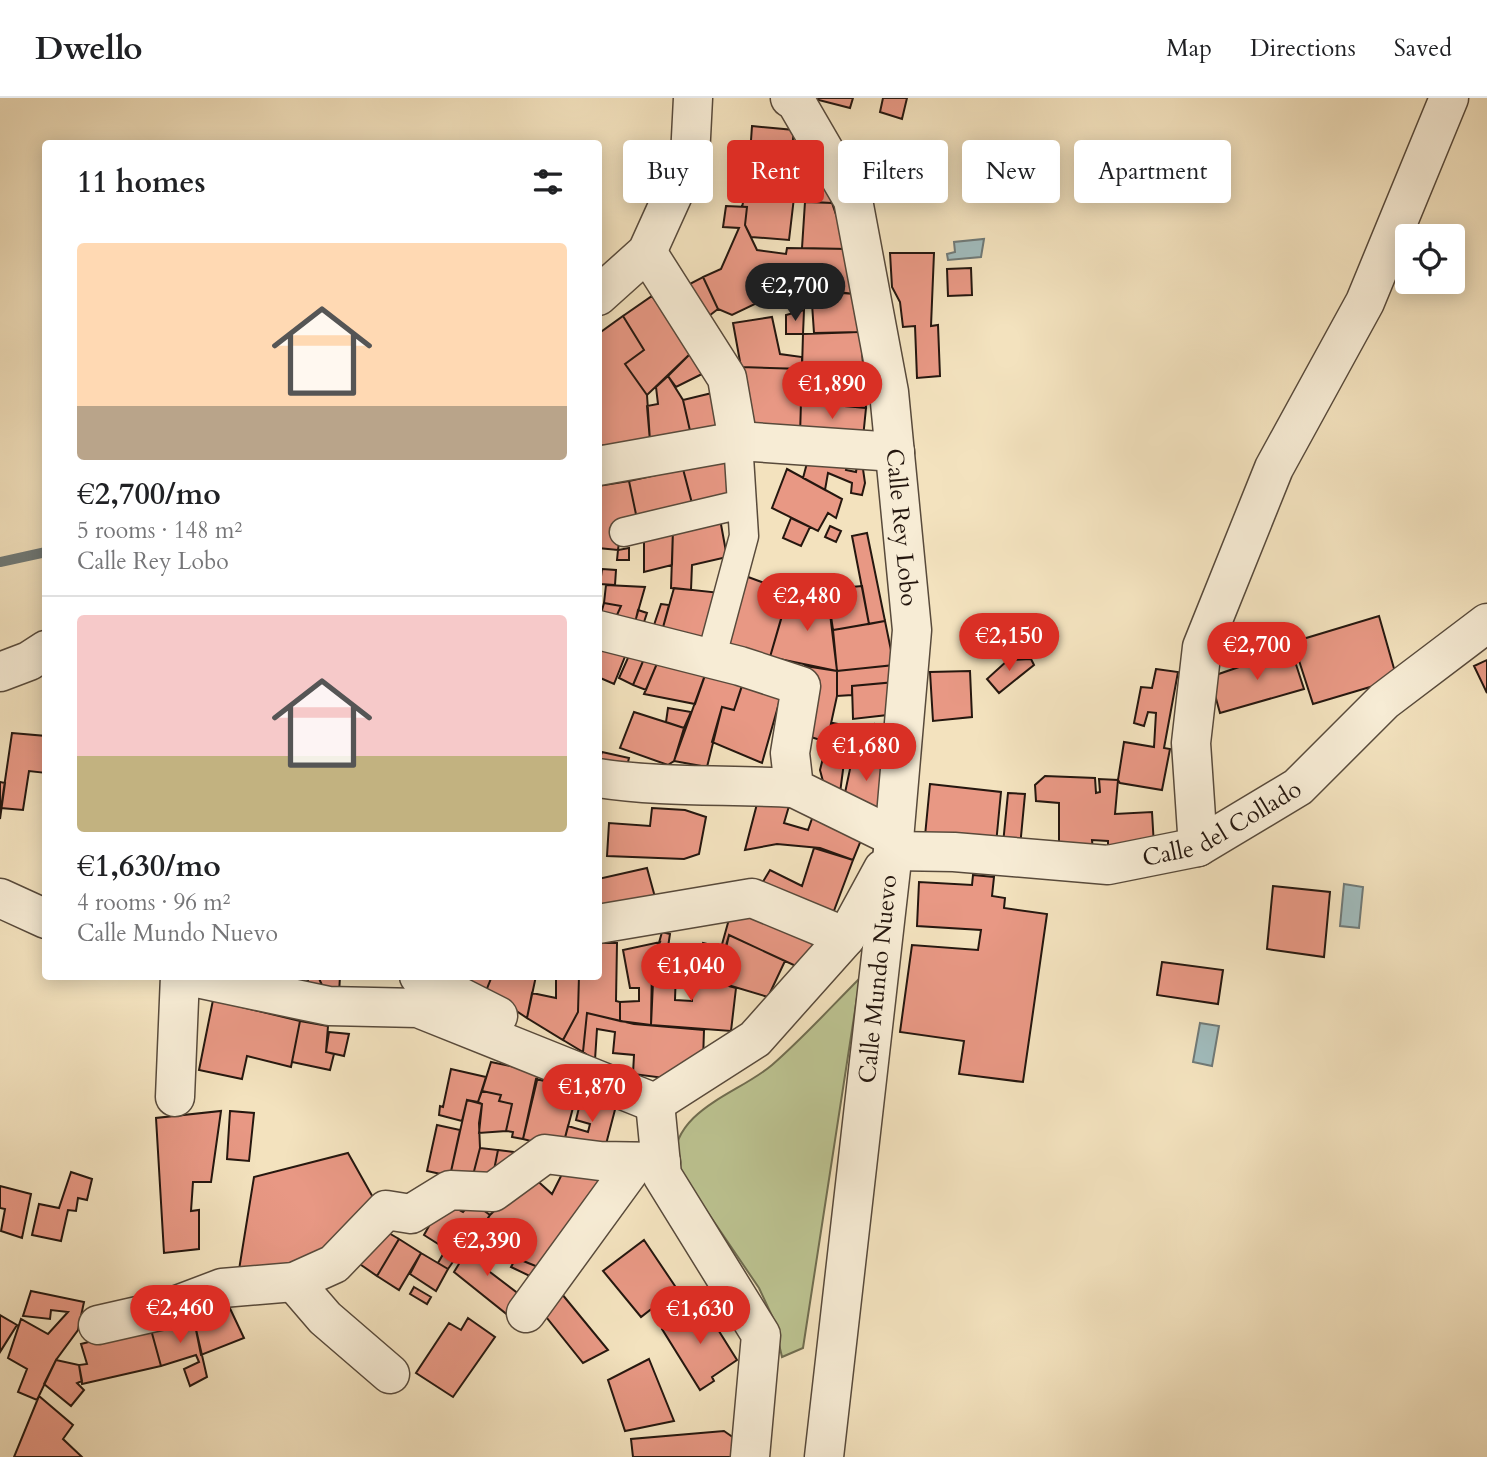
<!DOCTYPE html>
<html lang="en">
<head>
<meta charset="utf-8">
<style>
  body { margin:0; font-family:Cardo,serif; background:#f2f2f2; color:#202124; height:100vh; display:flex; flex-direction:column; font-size:26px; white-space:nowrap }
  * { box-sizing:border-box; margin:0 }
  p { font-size:23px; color:#757577 }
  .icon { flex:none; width:38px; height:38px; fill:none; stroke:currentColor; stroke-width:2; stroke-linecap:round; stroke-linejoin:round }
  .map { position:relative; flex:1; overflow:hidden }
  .details { position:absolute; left:42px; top:42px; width:560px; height:840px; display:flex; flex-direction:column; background:#fff; border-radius:7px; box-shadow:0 4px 18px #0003 }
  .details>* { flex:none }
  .hud { position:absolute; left:623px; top:42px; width:665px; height:63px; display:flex; gap:14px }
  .tools { position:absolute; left:1395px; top:126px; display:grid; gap:14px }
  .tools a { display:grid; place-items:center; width:70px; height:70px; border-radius:7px; background:#fff; box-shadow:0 4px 18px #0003; font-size:35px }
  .price { position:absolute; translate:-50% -60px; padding:0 16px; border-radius:24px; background:#d93025; color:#fff; font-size:23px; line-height:46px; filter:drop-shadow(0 2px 4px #0008) }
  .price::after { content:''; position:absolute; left:50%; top:42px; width:21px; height:16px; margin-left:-10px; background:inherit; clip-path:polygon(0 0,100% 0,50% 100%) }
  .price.current { background:#222; color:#fff }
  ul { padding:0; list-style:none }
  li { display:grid; align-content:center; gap:14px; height:371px; padding:0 35px }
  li+li { border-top:2px solid #e0e0e0 }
  li span { display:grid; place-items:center; height:217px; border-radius:7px; color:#555 }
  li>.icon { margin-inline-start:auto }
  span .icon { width:126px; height:126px; fill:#fffc; stroke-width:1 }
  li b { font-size:30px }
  h2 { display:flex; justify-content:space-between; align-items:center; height:84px; padding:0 35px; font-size:30px }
  .pill { padding:0 24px; border-radius:7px; background:#fff; box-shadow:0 4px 18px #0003; font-size:24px; line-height:63px }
  .pill.current { background:#d93025; color:#fff }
  header { display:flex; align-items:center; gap:42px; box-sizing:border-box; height:98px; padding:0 35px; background:#fff; border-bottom:2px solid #e0e0e0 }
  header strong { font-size:33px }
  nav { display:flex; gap:38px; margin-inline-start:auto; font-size:24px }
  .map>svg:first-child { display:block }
  .green { fill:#bcc391; stroke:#706d50; stroke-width:2 }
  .water { fill:#a0bbbc; stroke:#6f7977; stroke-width:2 }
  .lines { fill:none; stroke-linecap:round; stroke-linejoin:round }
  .stream { stroke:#6f7977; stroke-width:10 }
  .building { fill:#e89884; stroke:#25170f; stroke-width:2 }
  .pedestrian-casing { stroke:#584a3b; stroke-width:31 }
  .minor-casing { stroke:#584a3b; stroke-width:41 }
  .pedestrian { stroke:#f7ecd5; stroke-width:28 }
  .minor { stroke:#f7ecd5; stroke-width:38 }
  .labels { text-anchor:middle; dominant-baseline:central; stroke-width:7; stroke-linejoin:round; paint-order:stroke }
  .street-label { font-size:24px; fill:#25170f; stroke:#f7ecd5 }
</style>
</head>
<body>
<header>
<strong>Dwello</strong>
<nav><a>Map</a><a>Directions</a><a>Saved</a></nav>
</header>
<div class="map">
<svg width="1487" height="1359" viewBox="0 0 1487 1359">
  <rect width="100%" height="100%" fill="#f3e2be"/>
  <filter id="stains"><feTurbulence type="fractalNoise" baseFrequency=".00286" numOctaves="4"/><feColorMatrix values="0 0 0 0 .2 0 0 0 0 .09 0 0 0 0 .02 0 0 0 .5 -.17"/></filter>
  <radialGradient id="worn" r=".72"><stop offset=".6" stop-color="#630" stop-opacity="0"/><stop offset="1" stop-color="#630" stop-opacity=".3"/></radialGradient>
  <path class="green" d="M860 880 803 1250 782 1259 773 1220 759 1190 674 1065C673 1011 738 996 772 967 803 940 831 909 860 880Z"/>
  <path class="water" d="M984 141 981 159 948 162 947 156 955 154 954 144Z
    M1344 786 1363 789 1359 830 1340 828Z
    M1200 925 1219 928 1212 968 1193 964Z"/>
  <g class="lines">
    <path class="stream" d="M0 464 46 454"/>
  </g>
  <path class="building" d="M811 0H853L850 10Z
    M883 0H907L902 21 880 14Z
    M752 28 794 32 791 59 750 57Z
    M750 57 791 59 789 90 747 87Z
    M814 85H826L832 105 813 104Z
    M747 87 795 91 789 142 751 139 745 127 747 109H742Z
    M805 104 832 105 848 151 802 150Z
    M726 108 747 109 745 127 757 152 786 156 787 150 848 151 854 196 800 192 776 196 732 217 718 211 703 179 721 171 739 130 723 129Z
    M890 155H934L931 228 938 227 940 278 917 280 915 228 903 229 900 204 892 189Z
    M971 170 972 197 948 198 947 171Z
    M703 179 718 211 701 224 684 189Z
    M811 191 854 196 861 234 814 235Z
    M652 198 692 254 647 297 625 266 644 252 623 218Z
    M804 212 803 236H786V217Z
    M623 218 644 252 625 266 647 297 650 343 598 348V236Z
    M772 219 780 256 802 259V271L741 269 733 225Z
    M861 234 863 267 802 271 803 236Z
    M692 254 704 275 676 289 668 278Z
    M863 267 866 310 801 304 802 271Z
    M741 269 802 271 800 337 747 331Z
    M668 278 683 302 691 337 650 343 647 308 658 306 656 289Z
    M712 295 724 334 691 337 683 302Z
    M801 304 866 310 863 340 800 337Z
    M810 354 848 361 846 372 856 374 858 363 862 364 865 385 862 397 851 395 852 385 828 375 825 392 803 380Z
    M736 362 734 401 693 409 683 371Z
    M683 371 693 409 637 421 629 383Z
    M787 371 842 401 836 420 828 415 818 433 772 410Z
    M629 383 637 421 622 424 618 452 598 450V388Z
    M791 420 810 429 801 448 783 440Z
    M720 421 727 459 692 467 691 492 671 490 673 431Z
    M830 428 841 433 836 444 825 439Z
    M673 431 672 467 644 474V438Z
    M867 435 885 523 869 526 852 438Z
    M629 450V462H617L618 452Z
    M602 471 616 472 615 487 600 486Z
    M740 476 789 494 770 559 722 546Z
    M606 487 645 489 633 531 613 526 621 508 604 505Z
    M862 488 869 526 833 532 827 491Z
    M674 490 721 495 709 542 662 533Z
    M827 491 837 573 770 559 783 514 798 513 796 496Z
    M604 505 621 508 613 526 599 523Z
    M661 506 669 507 662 533 653 530Z
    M638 512 647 515 643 527 635 525Z
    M1379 518 1397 581 1313 606 1293 544Z
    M885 523 894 567 837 573 833 532Z
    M598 539 628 551 614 586 598 579Z
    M635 544 649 549 633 587 619 580Z
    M649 549 661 556 646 592 633 587Z
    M1291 551 1304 591 1220 615 1210 579Z
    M661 556 710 563 695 606 644 596Z
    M1031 561 1034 567 999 595 987 581 1008 562Z
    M1487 562V595L1474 568Z
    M710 563 746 575 734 612 722 609 707 669 674 663Z
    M894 567 895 584 852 588V597L837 598V573Z
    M805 568 837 573V598L827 644 804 637 800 618Z
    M1156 571 1178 574 1164 650 1170 651 1162 692 1120 685 1118 682 1124 644 1154 649 1156 615 1148 614 1144 628 1134 625 1141 589 1152 590Z
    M970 573 972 619 933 623 930 574Z
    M895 584 896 616 853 621 852 588Z
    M743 585 781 598 762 665 712 644 722 609 734 612Z
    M668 610 691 614 684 630 666 624Z
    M634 614 684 630 674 663 668 667 620 650Z
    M833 625 873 633 875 626 896 630 890 661 827 644Z
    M12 635 46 638V675L29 673 23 712 1 710Z
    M827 644 846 649 840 695H826L820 672Z
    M854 652 890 661 879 719 842 709Z
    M602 654 629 660 626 672 598 666Z
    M1045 678 1095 680 1096 695 1100 694 1099 681 1118 682 1115 716 1152 714 1154 748 1108 753V743L1092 742 1093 753 1059 754V705L1036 703 1035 687Z
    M0 684 5 685 0 721Z
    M930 686 1001 694 996 746 925 738Z
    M1008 695 1025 696 1020 749 1003 746Z
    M758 702 789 708 784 725 808 732 814 715 866 730 853 762 820 750 777 746 745 752Z
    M652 710 685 712 706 719 699 756 684 761 607 758 609 725 650 728Z
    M814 750 853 762 832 818 758 792 770 772 802 788Z
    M647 770 658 810 598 819V781Z
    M973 777 994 779 992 798 1005 800 1004 810 1047 816 1023 984 959 976 964 943 900 934 912 847 978 852 981 832 917 828 919 784 972 787Z
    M1273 788 1330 794 1324 859 1267 851Z
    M731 814 825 837 798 869 729 837 725 851 721 850Z
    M662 834 670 836 668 849 698 859 703 845 711 847 701 881 654 863Z
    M729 837 785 863 768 899 718 884Z
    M660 844 652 867 651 927 620 923V904L639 903V890H630L623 852Z
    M598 845H617L616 903 620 904V923L587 915 583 954 563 942 578 914 579 878H598Z
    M654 863 676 872 675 902 692 903 693 878 736 890 731 933 651 927Z
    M1162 864 1223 872 1218 906 1157 897Z
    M296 878H318L324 892 307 888 308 882Z
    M318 878H340L339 896 324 892Z
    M463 878H492L486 893Z
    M492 878H536L527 920 486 893Z
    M556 878H579L578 914 563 942 527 920 532 895 556 900Z
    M213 902 300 923 291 969 247 958 242 981 199 972Z
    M587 915 634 926 704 932 703 963 672 981 633 976 634 957 613 955 615 934 597 931 595 962 583 954Z
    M300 923 328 928 326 954 334 956 330 972 292 964Z
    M329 934 349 936 344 958 326 954Z
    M491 964 539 974 523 1041 512 1039 513 1034 506 1033 512 1006 499 1003 501 997 482 993Z
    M451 971 486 979 478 1004 467 1002 462 1023 439 1017 440 1008 443 1009Z
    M536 981 578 991 562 1051 523 1041Z
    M482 993 501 997 499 1003 512 1006 506 1033 479 1035 482 1006 478 1004Z
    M583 993 617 1004 604 1054 562 1051 568 1028 588 1034 590 1026 576 1022Z
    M467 1002 482 1006 479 1025 480 1050 472 1081 450 1078Z
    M221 1013 211 1084H193L191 1113 199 1112V1151L164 1155 156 1020Z
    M230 1013 254 1015 249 1063 227 1061Z
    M437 1027 460 1032 450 1078 427 1073Z
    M480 1050 498 1052 494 1072 472 1081Z
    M498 1052 521 1055 494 1072Z
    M348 1055 379 1110 308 1167 238 1178 254 1079Z
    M567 1066 610 1089 543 1171 473 1143 490 1117 531 1077 552 1096Z
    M71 1074 92 1081 87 1102 78 1100 76 1113 68 1112 61 1143 32 1137 39 1106 59 1110Z
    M0 1088 31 1096 22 1140 1 1133 5 1111 0 1110Z
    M443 1103 463 1114 472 1104 490 1117 462 1161 457 1158 448 1171 438 1165 446 1151 424 1137Z
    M382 1131 399 1141 377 1178 351 1160Z
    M399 1141 421 1155 399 1192 377 1178Z
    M644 1142 677 1191 641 1219 603 1173Z
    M473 1143 497 1153 486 1171 524 1200 509 1218 454 1174Z
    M421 1155 448 1171 436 1193 410 1176Z
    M516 1160 543 1171 536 1181 511 1169Z
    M414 1189 431 1199 427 1206 410 1196Z
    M557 1190 608 1252 583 1265 539 1210Z
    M31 1193 84 1204 78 1232 56 1262 37 1302 18 1294 27 1271 8 1260 21 1221 48 1236 68 1214 51 1212 50 1221 23 1218Z
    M226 1202 244 1240 201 1257 193 1217Z
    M702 1206 737 1262 712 1279 714 1283 700 1292 662 1231Z
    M192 1214 207 1279 190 1288 184 1271 199 1264 196 1257 161 1268 150 1228Z
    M0 1217 17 1227 0 1254Z
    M468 1220 495 1239 453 1299 416 1275 449 1225 461 1232Z
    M150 1228 161 1268 82 1286 79 1267 87 1266 81 1246Z
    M649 1261 674 1323 625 1333 608 1282Z
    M56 1262 79 1267 82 1283 77 1285 84 1292 71 1308 44 1286Z
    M39 1298 73 1327 63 1341 82 1359H14Z
    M724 1333 734 1340V1359H633L631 1341Z"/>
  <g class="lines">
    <g class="pedestrian-casing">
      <path id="pedestrian" d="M624 434 742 406
        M711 561 744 438 738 343"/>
    </g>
    <g class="minor-casing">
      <g id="minor">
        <path id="s1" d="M790 0 796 4 853 102 889 294 912 532 893 753 824 1359"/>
        <path d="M647 154 727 280 738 343"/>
        <path d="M598 198 647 154 690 59 693 0"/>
        <path d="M598 368 738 343 895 354"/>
        <path d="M598 532 740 568 801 588 790 655 794 690 894 739"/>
        <path d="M0 574 29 563 46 552"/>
        <path d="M598 680C663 690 729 686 794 690"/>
        <path d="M1198 749 1191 645 1202 549 1274 370 1365 204 1449 0"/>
        <path id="s2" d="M893 753 954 754 1108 767 1198 749 1298 689 1384 603 1487 525"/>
        <path d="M0 800 46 821"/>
        <path d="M598 826 752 800 846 839"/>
        <path d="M187 878 329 908 418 910 655 1005 755 941 846 839 883 771"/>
        <path d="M419 878 498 918"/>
        <path d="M175 999 180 878"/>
        <path d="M655 1005 662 1077 761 1237 750 1359"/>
        <path d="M294 1184 325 1220 390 1276"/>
        <path d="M526 1215 636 1064"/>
        <path d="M98 1227 164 1212 222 1190 294 1184 334 1166 386 1112 411 1116 450 1092 493 1094 545 1056 600 1063 661 1064"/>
      </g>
    </g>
    <use href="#pedestrian" class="pedestrian"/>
    <use href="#minor" class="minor"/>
  </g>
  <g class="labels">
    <g class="street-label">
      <text stroke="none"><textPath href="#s1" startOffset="452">Calle Rey Lobo</textPath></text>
      <text stroke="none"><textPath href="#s2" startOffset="338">Calle del Collado</textPath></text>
      <text transform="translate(878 881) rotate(-84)">Calle Mundo Nuevo</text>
    </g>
  </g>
  <rect width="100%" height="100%" filter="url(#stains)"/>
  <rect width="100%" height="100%" fill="url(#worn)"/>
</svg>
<div class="tools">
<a><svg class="icon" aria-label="locate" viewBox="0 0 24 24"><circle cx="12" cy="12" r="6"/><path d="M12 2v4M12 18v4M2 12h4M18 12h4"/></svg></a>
</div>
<b class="price current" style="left:795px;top:225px">€2,700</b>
<b class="price" style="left:832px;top:323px">€1,890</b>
<b class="price" style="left:807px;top:535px">€2,480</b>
<b class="price" style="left:1009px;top:575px">€2,150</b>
<b class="price" style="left:1257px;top:584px">€2,700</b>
<b class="price" style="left:866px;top:685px">€1,680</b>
<b class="price" style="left:691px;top:905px">€1,040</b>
<b class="price" style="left:592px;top:1026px">€1,870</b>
<b class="price" style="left:487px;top:1180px">€2,390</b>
<b class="price" style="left:180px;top:1247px">€2,460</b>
<b class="price" style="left:700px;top:1248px">€1,630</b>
<div class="hud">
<a class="pill">Buy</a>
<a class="pill current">Rent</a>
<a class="pill">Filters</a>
<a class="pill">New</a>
<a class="pill">Apartment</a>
</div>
<section class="details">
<h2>11 homes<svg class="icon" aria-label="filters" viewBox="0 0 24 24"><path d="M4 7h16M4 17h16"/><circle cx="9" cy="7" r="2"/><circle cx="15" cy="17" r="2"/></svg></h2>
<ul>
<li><span style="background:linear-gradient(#ffd9b3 75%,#b9a48a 0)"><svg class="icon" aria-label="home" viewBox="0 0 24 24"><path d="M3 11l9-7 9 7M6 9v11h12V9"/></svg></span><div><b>€2,700/mo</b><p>5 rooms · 148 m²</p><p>Calle Rey Lobo</p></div></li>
<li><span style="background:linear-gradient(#f6c9c9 65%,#c2b280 0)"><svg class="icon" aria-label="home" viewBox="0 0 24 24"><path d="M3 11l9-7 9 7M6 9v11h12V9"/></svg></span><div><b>€1,630/mo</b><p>4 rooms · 96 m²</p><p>Calle Mundo Nuevo</p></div></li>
</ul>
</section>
</div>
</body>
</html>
